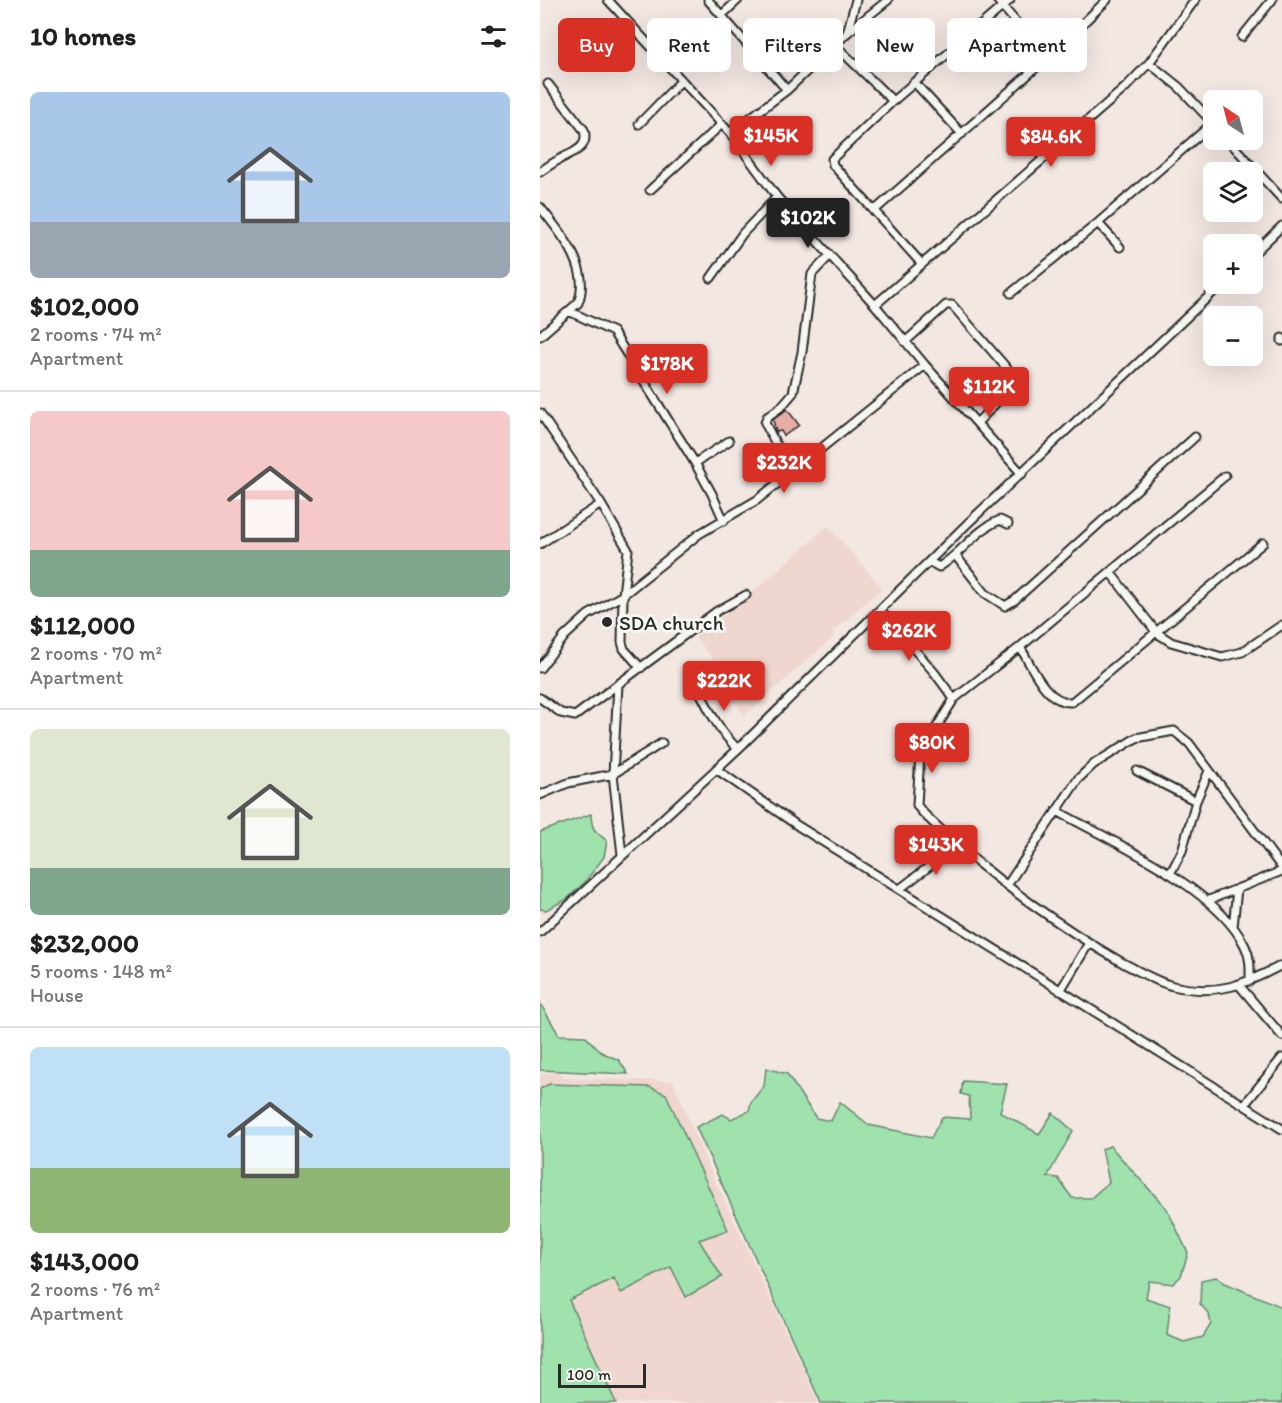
<!DOCTYPE html>
<html lang="en">
<head>
<meta charset="utf-8">
<style>
  body { margin:0; font-family:Itim,sans-serif; background:#f2f2f2; color:#202124; height:100vh; display:flex; flex-direction:column; font-size:22px; white-space:nowrap }
  * { box-sizing:border-box; margin:0 }
  p { font-size:20px; color:#757577 }
  .icon { flex:none; width:33px; height:33px; fill:none; stroke:currentColor; stroke-width:2; stroke-linecap:round; stroke-linejoin:round }
  .map { position:relative; flex:1; overflow:hidden }
  .side { display:flex; flex-direction:column; background:#fff; width:540px }
  .side>* { flex:none }
  .hud { position:absolute; left:18px; top:18px; width:570px; height:54px; display:flex; gap:12px }
  .needle { width:39px; rotate:324deg }
  .buttons { position:absolute; left:663px; top:90px; display:grid; gap:12px }
  .buttons a { display:grid; place-items:center; width:60px; height:60px; border-radius:9px; background:#fff; box-shadow:0 6px 24px #0002; font-size:30px }
  .scale { position:absolute; left:18px; bottom:15px; width:88px; box-sizing:border-box; padding-left:6px; border:3px solid #2b2b2b; border-top:0; font-size:16px; line-height:21px; white-space:nowrap; color:#2b2b2b; -webkit-text-stroke:4px #f6f6f2; paint-order:stroke }
  .price { position:absolute; translate:-50% -51px; padding:0 14px; border-radius:6px; background:#d93025; color:#fff; font-size:20px; line-height:39px; filter:drop-shadow(0 2px 3px #0008) }
  .price::after { content:''; position:absolute; left:50%; top:36px; width:18px; height:14px; margin-left:-9px; background:inherit; clip-path:polygon(0 0,100% 0,50% 100%) }
  .price.selected { background:#222; color:#fff }
  ul { padding:0; list-style:none }
  li { display:grid; align-content:center; gap:12px; height:318px; padding:0 30px }
  li+li { border-top:2px solid #e0e0e0 }
  li span { display:grid; place-items:center; height:186px; border-radius:9px; color:#555 }
  li>.icon { margin-inline-start:auto }
  span .icon { width:108px; height:108px; fill:#fffc; stroke-width:1 }
  li b { font-size:26px }
  h2 { display:flex; justify-content:space-between; align-items:center; height:72px; padding:0 30px; font-size:26px }
  .pill { padding:0 21px; border-radius:9px; background:#fff; box-shadow:0 6px 24px #0002; font-size:21px; line-height:54px }
  .pill.selected { background:#d93025; color:#fff }
  main { display:flex; flex:1; min-height:0 }
  .map>svg:first-child { display:block }
  .built { fill:#efd6cf }
  .green { fill:#9fe2ad; stroke:#65866c; stroke-width:1.5 }
  .building { fill:#e7ada4; stroke:#2b2b2b; stroke-width:1.5 }
  .lines { fill:none; stroke-linecap:round; stroke-linejoin:round }
  .minor-casing { stroke:#2b2b2b; stroke-width:11 }
  .minor { stroke:#f6f6f2; stroke-width:7 }
  .poi-dot { fill:#2b2b2b; stroke:#f6f6f2; stroke-width:2 }
  .labels { text-anchor:middle; dominant-baseline:central; stroke-width:6; stroke-linejoin:round; paint-order:stroke }
  .poi-label { font-size:21px; fill:#2b2b2b; stroke:#f6f6f2; text-anchor:start }
</style>
</head>
<body>
<main>
<section class="side">
<h2>10 homes<svg class="icon" aria-label="filters" viewBox="0 0 24 24"><path d="M4 7h16M4 17h16"/><circle cx="9" cy="7" r="2"/><circle cx="15" cy="17" r="2"/></svg></h2>
<ul>
<li><span style="background:linear-gradient(#a9c7e8 70%,#9aa5b1 0)"><svg class="icon" aria-label="home" viewBox="0 0 24 24"><path d="M3 11l9-7 9 7M6 9v11h12V9"/></svg></span><div><b>$102,000</b><p>2 rooms · 74 m²</p><p>Apartment</p></div></li>
<li><span style="background:linear-gradient(#f6c9c9 75%,#7fa58c 0)"><svg class="icon" aria-label="home" viewBox="0 0 24 24"><path d="M3 11l9-7 9 7M6 9v11h12V9"/></svg></span><div><b>$112,000</b><p>2 rooms · 70 m²</p><p>Apartment</p></div></li>
<li><span style="background:linear-gradient(#dfe7d0 75%,#7fa58c 0)"><svg class="icon" aria-label="home" viewBox="0 0 24 24"><path d="M3 11l9-7 9 7M6 9v11h12V9"/></svg></span><div><b>$232,000</b><p>5 rooms · 148 m²</p><p>House</p></div></li>
<li><span style="background:linear-gradient(#bfe0f5 65%,#8fb573 0)"><svg class="icon" aria-label="home" viewBox="0 0 24 24"><path d="M3 11l9-7 9 7M6 9v11h12V9"/></svg></span><div><b>$143,000</b><p>2 rooms · 76 m²</p><p>Apartment</p></div></li>
</ul>
</section>
<div class="map">
<svg width="742" height="1403" viewBox="0 0 742 1403">
  <rect width="100%" height="100%" fill="#f3e7e2"/>
  <filter id="ink" filterUnits="userSpaceOnUse"><feTurbulence type="fractalNoise" baseFrequency=".0167" numOctaves="2"/><feDisplacementMap in="SourceGraphic" scale="12" xChannelSelector="R" yChannelSelector="G"/><feConvolveMatrix kernelMatrix="1 2 1 2 8 2 1 2 1" color-interpolation-filters="sRGB"/></filter>
  <g filter="url(#ink)">
    <path class="built" d="M288 526 342 588 292 632 295 636 205 715 168 672 177 664 155 637 198 605Z
      M0 1073H19L25 1078 133 1081 166 1161 279 1403H0Z"/>
    <path class="green" d="M51 814C52 832 55 830 67 841L64 857 45 882 27 899 6 910 0 909V832Z
      M0 1003 19 1035 45 1036 61 1052 79 1060 88 1074 0 1070Z
      M226 1068 247 1074 276 1118 291 1121 300 1102 329 1125 391 1138 402 1117 430 1119 429 1096 421 1094 423 1081 467 1084 460 1112 499 1134 513 1113 533 1131 507 1177 518 1178 532 1198H551L569 1182 562 1149 570 1146 627 1209 648 1253 641 1276 633 1284 609 1281 606 1298 630 1306 627 1335 644 1342 663 1337 671 1324 669 1314 660 1304 661 1280 676 1277 685 1283 742 1307V1403H281L156 1127 183 1114 191 1119 209 1111 211 1102 224 1086Z
      M9 1084 110 1087 126 1094 188 1230 159 1240 182 1277 146 1297 131 1267 81 1293 74 1278 29 1300 76 1403H0V1089Z"/>
    <path class="building" d="M247 409 259 425 244 436 241 431 236 432 233 420Z"/>
    <g class="lines">
      <g class="minor-casing">
        <path id="minor" d="M68 0 190 133 237 197 335 305 385 365 482 474
          M168 0 247 90
          M457 0 507 58
          M183 14 198 0
          M307 33 316 0
          M702 37 732 0
          M296 46 353 101
          M609 63 639 87 674 124
          M374 82 422 134
          M99 124 141 81
          M190 133 247 90 307 33 348 0
          M688 140 742 199
          M0 172C7 167 14 162 22 158 35 151 49 148 44 130L8 84
          M110 190 182 124
          M0 207C20 232 52 268 38 303L0 336
          M334 211 507 58 567 0
          M558 223 580 247
          M712 255 742 226
          M381 263 293 165 292 159 353 101 470 0
          M171 278 203 233 237 197
          M471 293 558 223 673 123
          M335 305 585 88 609 63 655 0
          M29 311 73 332 155 463 172 494 184 521
          M742 338V341
          M365 342 406 305H412L471 373 473 381 471 387 437 423
          M0 413 61 504 88 550 83 595 82 642 84 649 101 668
          M155 463 189 441
          M248 475 240 452 225 423 227 417 241 407 253 393 262 352 272 274 290 255
          M685 476 480 647 414 699 380 754 377 805C382 814 392 821 399 828 450 877 522 928 583 963 599 971 616 982 633 986 677 996 704 985 742 965
          M0 544 61 504
          M416 556 445 593 465 606 475 600 655 437
          M390 562 399 567C422 553 435 530 460 520L468 524
          M570 572 617 633 631 642 682 657 702 652 742 625
          M341 611 394 672 414 699
          M480 647C492 666 506 704 532 702L723 543
          M0 668 25 636 48 615 83 595 159 534 217 500 385 365
          M78 685 73 774 82 855
          M157 686C168 708 179 732 198 749
          M0 698 21 713 35 716 177 611 206 595
          M176 769 258 826 742 1129
          M597 771 656 801 642 851 630 874
          M0 795 28 783 73 774 122 743
          M656 801 669 771
          M517 811C573 842 677 888 705 946 711 958 710 969 710 981
          M468 884 538 779 554 764 596 738 634 731 649 743 742 868
          M361 888 417 845
          M669 900 742 871
          M693 927 697 889
          M0 932 198 749 428 523 682 284
          M699 985 742 1036
          M520 991 549 943
          M705 1104 742 1058"/>
      </g>
      <use href="#minor" class="minor"/>
    </g>
  </g>
  <circle class="poi-dot" cx="67" cy="622" r="6"/>
  <g class="labels">
    <g class="poi-label">
      <text x="79" y="622">SDA church</text>
    </g>
  </g>
</svg>
<div class="buttons">
<a><svg class="needle" viewBox="-14 -14 28 28"><path d="M0-13l5 13h-10z" fill="#e53935"/><path d="M0 13l5-13h-10z" fill="#757577"/></svg></a>
<a><svg class="icon" aria-label="layers" viewBox="0 0 24 24"><path d="M12 4l9 5-9 5-9-5zM3 14l9 5 9-5"/></svg></a>
<a>+</a>
<a>−</a>
</div>
<div class="scale">100 m</div>
<b class="price" style="left:231px;top:167px">$145K</b>
<b class="price" style="left:511px;top:168px">$84.6K</b>
<b class="price selected" style="left:268px;top:249px">$102K</b>
<b class="price" style="left:127px;top:395px">$178K</b>
<b class="price" style="left:449px;top:418px">$112K</b>
<b class="price" style="left:244px;top:494px">$232K</b>
<b class="price" style="left:369px;top:662px">$262K</b>
<b class="price" style="left:184px;top:712px">$222K</b>
<b class="price" style="left:392px;top:774px">$80K</b>
<b class="price" style="left:396px;top:876px">$143K</b>
<div class="hud">
<a class="pill selected">Buy</a>
<a class="pill">Rent</a>
<a class="pill">Filters</a>
<a class="pill">New</a>
<a class="pill">Apartment</a>
</div>
</div>
</main>
</body>
</html>
